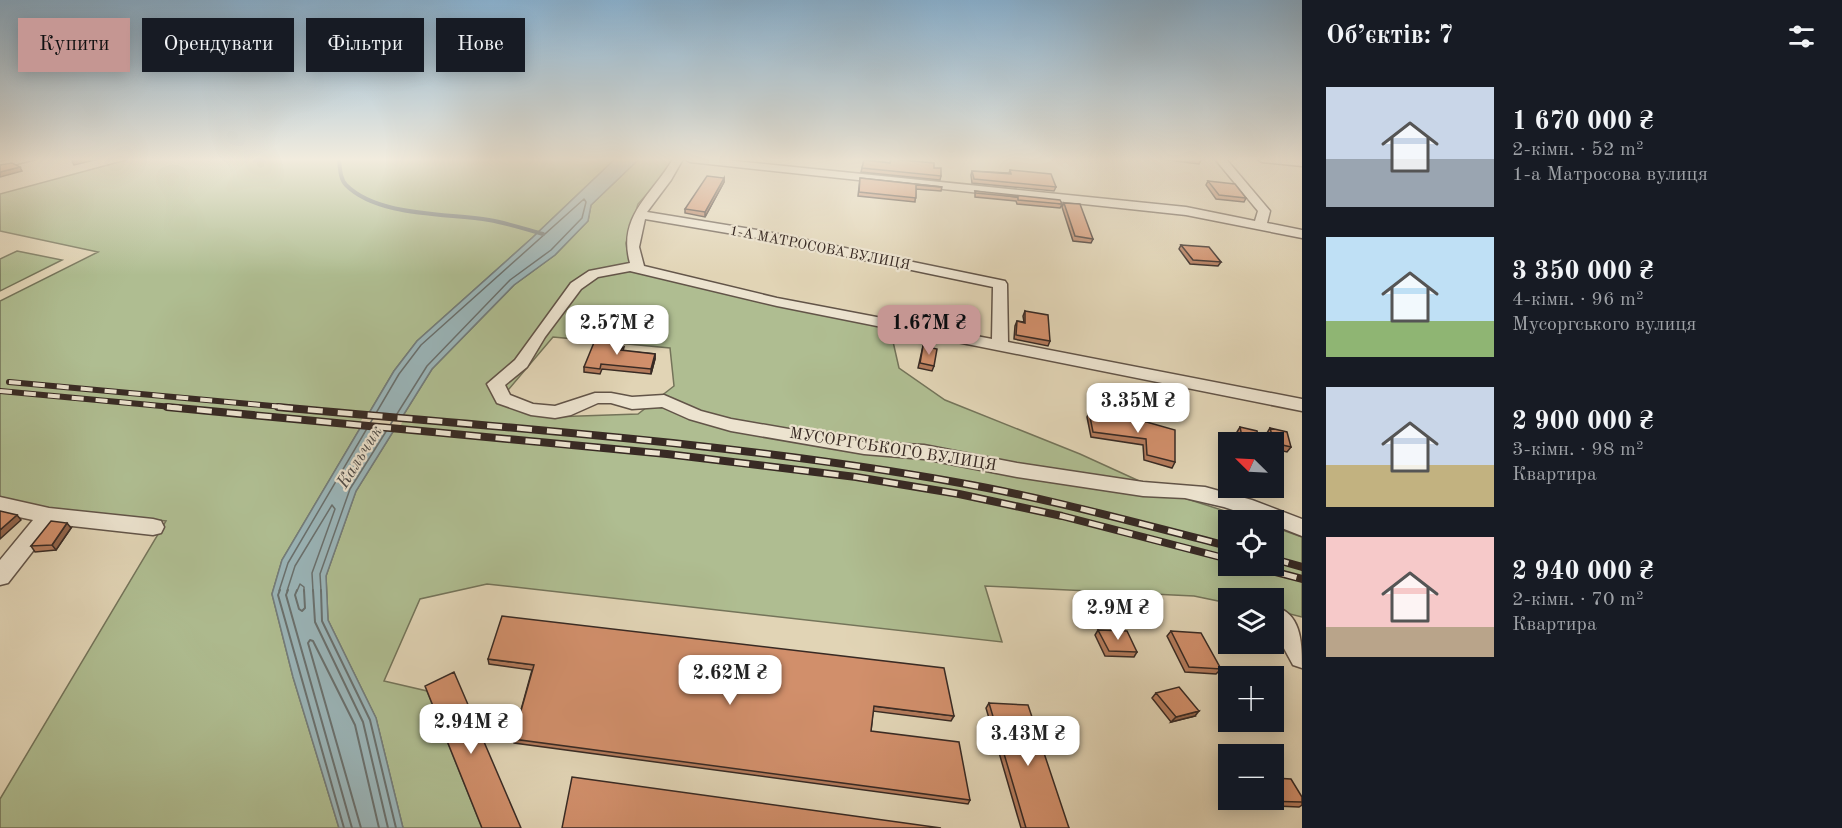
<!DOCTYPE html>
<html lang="uk">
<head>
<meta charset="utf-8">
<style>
  body { margin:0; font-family:"Old Standard TT",serif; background:#20242c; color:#f1f3f6; height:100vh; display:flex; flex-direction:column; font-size:22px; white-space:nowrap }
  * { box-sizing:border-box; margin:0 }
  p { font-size:20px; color:#9ea1a6 }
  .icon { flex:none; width:33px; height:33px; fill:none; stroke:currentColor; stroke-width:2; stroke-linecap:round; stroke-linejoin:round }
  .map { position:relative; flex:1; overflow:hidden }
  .side { display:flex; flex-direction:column; background:#171b24; width:540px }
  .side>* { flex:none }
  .guide { position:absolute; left:18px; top:18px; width:570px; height:54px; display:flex; gap:12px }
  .needle { width:39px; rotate:294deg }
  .tools { position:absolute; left:1218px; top:432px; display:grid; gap:12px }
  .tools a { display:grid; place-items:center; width:66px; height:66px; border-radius:0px; background:#171b24; box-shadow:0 3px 15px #0003; font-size:30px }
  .price { position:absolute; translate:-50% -51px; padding:0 14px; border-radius:12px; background:#fff; color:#222; font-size:20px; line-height:39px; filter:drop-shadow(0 2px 3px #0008) }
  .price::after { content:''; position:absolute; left:50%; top:36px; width:18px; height:14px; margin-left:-9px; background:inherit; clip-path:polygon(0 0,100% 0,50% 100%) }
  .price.selected { background:#c59692; color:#111 }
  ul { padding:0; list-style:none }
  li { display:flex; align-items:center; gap:18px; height:150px; padding:0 24px }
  li span { display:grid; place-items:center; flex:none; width:168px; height:120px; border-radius:0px; color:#555 }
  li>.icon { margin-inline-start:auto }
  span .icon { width:72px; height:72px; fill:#fffc; stroke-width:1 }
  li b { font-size:26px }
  h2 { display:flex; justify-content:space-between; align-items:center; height:72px; padding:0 24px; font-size:26px }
  .chip { padding:0 21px; border-radius:0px; background:#171b24; box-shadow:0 3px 15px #0003; font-size:21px; line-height:54px }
  .chip.selected { background:#c59692; color:#111 }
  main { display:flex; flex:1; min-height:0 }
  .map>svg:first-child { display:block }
  .green { fill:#afbd91; stroke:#74745a; stroke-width:1.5; fill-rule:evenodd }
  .water { fill:#9ab5b9; stroke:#737d7d; stroke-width:1.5 }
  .pier { fill:#e1d4b5 }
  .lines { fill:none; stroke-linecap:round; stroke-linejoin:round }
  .shore-far1 { stroke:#69706e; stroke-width:1.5 }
  .shore { stroke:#69706e; stroke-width:2 }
  .stream { stroke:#737d7d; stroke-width:4 }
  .minor-casing { stroke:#625448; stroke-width:3 }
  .minor { fill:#ece3cf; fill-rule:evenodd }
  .rail-far1-casing { stroke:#382a24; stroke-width:6 }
  .rail-casing { stroke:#382a24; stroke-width:8 }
  .rail-far1 { stroke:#ece3cf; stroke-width:4; stroke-dasharray:12; stroke-linecap:butt }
  .rail { stroke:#ece3cf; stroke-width:5; stroke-dasharray:15; stroke-linecap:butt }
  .wall { fill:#b47b5c; stroke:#382a24; stroke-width:1.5 }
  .shaded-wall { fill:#92644b; stroke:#382a24; stroke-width:1.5 }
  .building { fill:#d18f6b; stroke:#382a24; stroke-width:1.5 }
  .labels { text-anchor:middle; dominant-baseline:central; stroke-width:4.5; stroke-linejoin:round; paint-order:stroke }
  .far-street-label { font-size:14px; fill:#382a24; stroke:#ece3cf }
  .street-label { font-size:16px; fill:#382a24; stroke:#ece3cf }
  .water-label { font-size:18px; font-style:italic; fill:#504d49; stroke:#ece3cf }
</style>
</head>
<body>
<main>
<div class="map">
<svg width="1302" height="828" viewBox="0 0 1302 828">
  <rect width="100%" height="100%" fill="#e1d4b5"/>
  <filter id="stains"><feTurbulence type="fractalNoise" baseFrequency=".00333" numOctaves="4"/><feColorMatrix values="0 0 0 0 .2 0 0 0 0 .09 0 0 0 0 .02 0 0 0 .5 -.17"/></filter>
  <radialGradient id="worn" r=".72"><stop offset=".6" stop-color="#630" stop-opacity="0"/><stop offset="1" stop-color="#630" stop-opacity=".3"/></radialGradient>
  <path class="green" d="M130 159H615L532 238 417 341 394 371 282 560 272 594 293 677 339 828H0V799L166 521 56 511 0 498V301L98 252 0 231V194Z
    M639 159H673L667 171 638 204 626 243 627 250 639 268 889 324 899 368 945 400 1080 454 1159 490 1253 520H1228V566H1274V527L1302 537V617L1274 610V598H1228V603L1194 596 985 586 1002 642 487 584 420 599 384 681 427 691 482 828H403L376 718 328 620 326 576 356 491 432 369 514 285 555 255 588 221 591 205ZM553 337 670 348 674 386 638 414 551 417 497 403Z
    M17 251 62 260 0 291V259Z"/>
  <path class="water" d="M615 159H639L591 205 588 221 555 255 514 285 432 369 356 491 326 576 328 620 376 718 403 828H339L293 677 272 594 282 560 394 371 417 341 532 238Z"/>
  <path class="pier" d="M364 415 404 419 399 428 359 425Z"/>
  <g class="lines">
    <path class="shore-far1" d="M279 591 288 563 399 374 421 345 584 199 586 202 582 218 551 250 510 280 427 366 350 489 320 574 321 591
      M287 591 295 566 332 505 335 509 312 573 313 591
      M297 591 300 584 304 587V591"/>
    <path class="shore" d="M280 590 278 595 344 828
      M288 590 286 595 352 828
      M297 590 295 595 299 609 302 611 305 608 304 590
      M313 590 315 622 363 722 388 828
      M321 590 322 621 370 720 396 828
      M361 828 308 643 310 640 313 641 355 725 379 828"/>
    <path class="stream" d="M339 159C340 168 340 179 346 185 378 217 447 213 489 220 507 223 525 229 543 234"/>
    <g class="minor-casing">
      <path id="minor" d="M15 159H36L0 168V162Z
        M673 159H683L671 180 647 212 763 231 1005 281 1007 284 1008 342 1302 399V411L777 306 630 271 598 277 581 289 545 337 527 367 505 385 510 395 533 404 555 406 595 393H611L632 397 664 395 701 411 731 419 864 442 924 445 1017 463 1143 482 1205 487 1252 500 1302 519V536L1274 525V520H1263L1224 507 1185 498 1143 496 1017 477 924 459 864 454 731 431 689 419 662 407 632 409 611 403H598L571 415 555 418 531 415 497 403 487 384 515 360 571 283 589 271 630 263C617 216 652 195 673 159ZM645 219 763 239 993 287 992 339 777 298 644 266 639 247Z
        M685 159H715L1186 207 1255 221 1258 211 1215 159H1226L1270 211 1267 223 1302 230V238L1186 215 690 162Z
        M1257 159 1302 160V166L1262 162Z
        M0 497 49 508 153 519 161 521 164 527 161 533 153 535 54 524 8 583 0 585V560L33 520 0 513Z
        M1279 608C1302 617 1302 646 1302 668L1293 665 1274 630V610Z"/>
    </g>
    <use href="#minor" class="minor"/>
    <g class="rail-far1-casing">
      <path id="rail-far1" d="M9 382 294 408
        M0 391 183 408"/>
    </g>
    <g class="rail-casing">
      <path id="rail" d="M167 407 667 454 856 477 959 494 1062 516 1228 559
        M278 407C503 428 731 442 955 482 1047 498 1137 523 1228 546
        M1274 559 1302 567
        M1253 566 1302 579"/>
    </g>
    <use href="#rail-far1" class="rail-far1"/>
    <use href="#rail" class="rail"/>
  </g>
  <path class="wall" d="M1161 159H1200L1201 160 1199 164Z
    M864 160 934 168 941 176 940 180 861 172Z
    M1010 170 1056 187 1054 191 972 183 971 175 972 171 1009 173Z
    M724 178V182L705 217 685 213V209Z
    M860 178 942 187 941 191 916 189 915 202 858 196Z
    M1208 181 1246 198 1244 202 1216 199 1206 185Z
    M975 191 1062 204 1060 208 1017 204 1016 201 975 197Z
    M1064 203 1093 239 1091 243 1073 241 1062 207Z
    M1181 245 1221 262 1218 266 1190 264 1179 249Z
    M1025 311 1050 341 1048 346 1014 339 1015 326 1017 321 1024 322 1023 316Z
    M923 346 934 366 932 371 918 368Z
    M624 347 623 351 655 354V359L651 374 602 369 600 374 584 372V367Z
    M1089 412 1143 421 1175 462 1172 468 1144 460 1143 445 1091 437 1087 417Z
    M1240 427 1260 442H1239L1237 432Z
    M1270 428 1291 447 1287 452 1274 449V442H1269L1267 433Z
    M71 528 56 550 35 552 31 546Z
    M1098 630 1137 652 1134 657 1105 656 1095 635Z
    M1171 631 1221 669 1216 674 1185 672 1167 636Z
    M488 659 954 716 951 721 873 711 871 731 970 800 968 804 514 743 513 739 532 670 489 664Z
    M1156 693 1195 716 1171 722 1152 698Z
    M989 703 1069 828H1021L986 708Z
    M1302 797V805L1299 807 1250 805 1247 800H1274Z"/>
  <path class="shaded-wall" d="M80 159H99L74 165 72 161Z
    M20 167 22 171 0 177V172Z
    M724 178V182L705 217V212Z
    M655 354V359L651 374V369Z
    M17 515 21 520 0 539V530Z
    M67 523 71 528 56 550 52 545Z
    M1199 711 1195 716 1171 722 1176 717Z"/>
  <path class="building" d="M891 159 934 163V168H941V176L862 168 864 160 890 163Z
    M12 163 20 167 0 172V165Z
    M1010 170 1051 174 1056 187 974 179 972 171 1011 174Z
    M707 176 724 178 705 212 685 209Z
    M860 178 942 187 916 185V198L859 192Z
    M1208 181 1235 184 1246 198 1219 195Z
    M975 191 1060 200 1062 204 1018 200V197L976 193Z
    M1064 203 1080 204 1093 239 1075 236Z
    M1181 245 1209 247 1221 262 1193 260Z
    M1025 311 1048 315 1050 341 1016 335 1017 321 1025 323Z
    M595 340 624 342 621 350 655 354 651 369 601 364 600 369 584 367Z
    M923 346 937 349 934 366 920 363Z
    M1089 412 1143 421 1175 430V462L1147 455 1146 439 1093 432Z
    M1240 427 1257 431 1260 442H1243Z
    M1270 428 1287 432 1291 447 1274 443Z
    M0 511 17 515 0 530Z
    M51 521 67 523 52 545 31 546Z
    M502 616 944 668 954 716 874 706 871 731 959 742 970 800 513 739 534 665 488 659Z
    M1098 630 1127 631 1137 652 1109 651Z
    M1171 631 1201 633 1221 669 1189 667Z
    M454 672 521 828H482L425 686Z
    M1179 687 1199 711 1176 717 1156 693Z
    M989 703 1028 705 1069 828H1026Z
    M572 777 941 828H562Z
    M1274 778 1291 779 1302 797V802L1256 801 1255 800H1274Z"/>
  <linearGradient id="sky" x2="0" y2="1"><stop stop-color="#89b4d5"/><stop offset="0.58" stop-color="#f2ecde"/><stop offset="1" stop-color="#f2ecde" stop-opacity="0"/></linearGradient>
  <rect width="1302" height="275" fill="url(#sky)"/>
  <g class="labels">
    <g class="far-street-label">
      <text transform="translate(820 248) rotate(11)">1-А МАТРОСОВА ВУЛИЦЯ</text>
    </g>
    <g class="street-label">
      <text transform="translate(893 450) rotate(9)">МУСОРГСЬКОГО ВУЛИЦЯ</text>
    </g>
    <g class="water-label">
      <text transform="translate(360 457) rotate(-58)">Кальчик</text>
    </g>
  </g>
  <rect width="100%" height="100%" filter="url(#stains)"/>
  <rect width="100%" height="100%" fill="url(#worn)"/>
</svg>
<div class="tools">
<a><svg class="needle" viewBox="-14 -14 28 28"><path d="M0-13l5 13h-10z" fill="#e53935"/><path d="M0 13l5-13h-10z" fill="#9ea1a6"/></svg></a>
<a><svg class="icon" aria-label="locate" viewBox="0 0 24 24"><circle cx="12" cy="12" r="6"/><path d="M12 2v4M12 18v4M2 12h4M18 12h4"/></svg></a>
<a><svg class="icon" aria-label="layers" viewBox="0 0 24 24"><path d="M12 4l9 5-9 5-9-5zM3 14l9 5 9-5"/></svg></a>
<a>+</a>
<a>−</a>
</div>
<b class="price" style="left:617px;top:356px">2.57M ₴</b>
<b class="price selected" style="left:929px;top:356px">1.67M ₴</b>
<b class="price" style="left:1138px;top:434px">3.35M ₴</b>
<b class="price" style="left:1118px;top:641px">2.9M ₴</b>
<b class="price" style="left:730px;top:706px">2.62M ₴</b>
<b class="price" style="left:471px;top:755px">2.94M ₴</b>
<b class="price" style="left:1028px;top:767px">3.43M ₴</b>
<div class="guide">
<a class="chip selected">Купити</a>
<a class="chip">Орендувати</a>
<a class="chip">Фільтри</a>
<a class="chip">Нове</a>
</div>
</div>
<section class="side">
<h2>Об’єктів: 7<svg class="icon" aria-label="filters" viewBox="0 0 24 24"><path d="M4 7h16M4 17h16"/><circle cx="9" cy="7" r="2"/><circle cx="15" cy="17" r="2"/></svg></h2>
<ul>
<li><span style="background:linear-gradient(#c9d6e8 60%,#9aa5b1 0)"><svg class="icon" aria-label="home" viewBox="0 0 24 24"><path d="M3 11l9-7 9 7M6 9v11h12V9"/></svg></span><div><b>1 670 000 ₴</b><p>2-кімн. · 52 m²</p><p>1-а Матросова вулиця</p></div></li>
<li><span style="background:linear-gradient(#bfe0f5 70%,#8fb573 0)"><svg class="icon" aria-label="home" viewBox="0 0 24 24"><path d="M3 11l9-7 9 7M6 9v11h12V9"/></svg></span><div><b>3 350 000 ₴</b><p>4-кімн. · 96 m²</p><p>Мусоргського вулиця</p></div></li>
<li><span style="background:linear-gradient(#c9d6e8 65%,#c2b280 0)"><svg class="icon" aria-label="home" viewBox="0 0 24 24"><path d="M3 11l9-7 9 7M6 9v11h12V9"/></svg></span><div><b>2 900 000 ₴</b><p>3-кімн. · 98 m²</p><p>Квартира</p></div></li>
<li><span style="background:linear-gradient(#f6c9c9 75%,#b9a48a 0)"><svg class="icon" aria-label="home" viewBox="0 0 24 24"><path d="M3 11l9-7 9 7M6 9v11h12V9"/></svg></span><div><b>2 940 000 ₴</b><p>2-кімн. · 70 m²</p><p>Квартира</p></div></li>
</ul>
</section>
</main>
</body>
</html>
